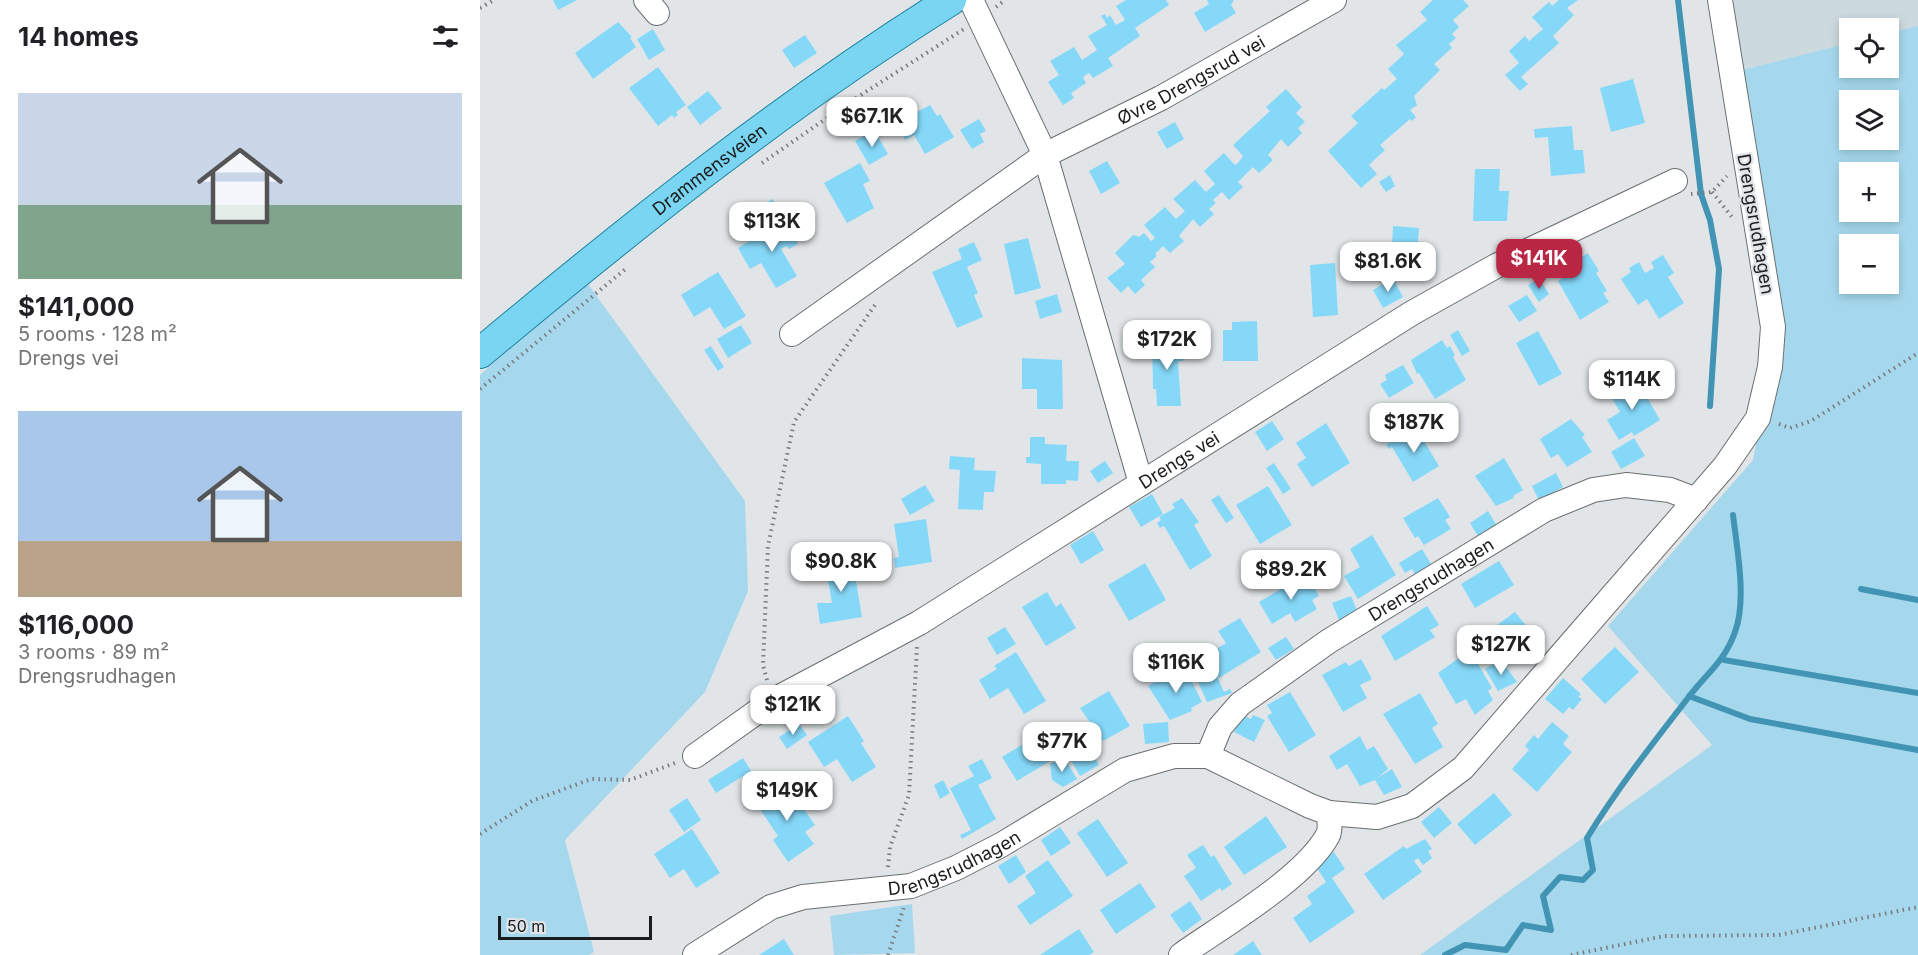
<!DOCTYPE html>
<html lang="en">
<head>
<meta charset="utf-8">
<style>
  body { margin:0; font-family:Inter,sans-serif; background:#f2f2f2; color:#202124; height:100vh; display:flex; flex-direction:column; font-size:22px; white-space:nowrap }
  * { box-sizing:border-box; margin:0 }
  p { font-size:20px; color:#757577 }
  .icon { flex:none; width:33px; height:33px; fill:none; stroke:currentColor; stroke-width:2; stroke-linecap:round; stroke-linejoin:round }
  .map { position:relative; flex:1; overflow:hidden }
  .sheet { display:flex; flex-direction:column; background:#fff; width:480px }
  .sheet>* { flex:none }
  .tools { position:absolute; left:1359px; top:18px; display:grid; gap:12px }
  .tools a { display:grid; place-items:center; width:60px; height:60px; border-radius:0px; background:#fff; box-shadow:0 3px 9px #0003; font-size:30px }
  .scale { position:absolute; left:18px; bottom:15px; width:154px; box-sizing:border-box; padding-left:6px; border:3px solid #1a1c1d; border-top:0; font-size:16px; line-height:21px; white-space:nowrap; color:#1a1c1d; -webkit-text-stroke:4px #e1e5e7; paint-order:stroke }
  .price { position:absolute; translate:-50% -51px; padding:0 14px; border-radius:12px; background:#fff; color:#222; font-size:20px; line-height:39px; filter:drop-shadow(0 2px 3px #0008) }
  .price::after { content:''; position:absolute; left:50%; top:36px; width:18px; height:14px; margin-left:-9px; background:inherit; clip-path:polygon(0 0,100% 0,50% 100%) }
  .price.selected { background:#b92744; color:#fff }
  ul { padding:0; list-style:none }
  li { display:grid; align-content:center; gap:12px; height:318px; padding:0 18px }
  li span { display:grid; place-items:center; height:186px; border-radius:0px; color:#555 }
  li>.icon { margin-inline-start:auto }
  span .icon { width:108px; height:108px; fill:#fffc; stroke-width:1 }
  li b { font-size:26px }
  h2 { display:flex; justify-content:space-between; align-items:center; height:72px; padding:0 18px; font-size:26px }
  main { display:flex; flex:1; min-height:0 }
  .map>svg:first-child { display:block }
  .built { fill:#ccd9de }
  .green { fill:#a6d8ed; fill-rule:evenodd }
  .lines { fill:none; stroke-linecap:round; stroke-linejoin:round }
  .stream { stroke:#4194b3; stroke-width:6 }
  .building { fill:#86d8f9 }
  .minor-casing { stroke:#6b6f70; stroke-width:26 }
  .major-casing { stroke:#1e82a1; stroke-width:32 }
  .path { stroke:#787b7d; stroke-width:4; stroke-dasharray:1.5 4.5; stroke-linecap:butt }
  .minor { stroke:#fff; stroke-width:24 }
  .major { stroke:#79d5f1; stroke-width:30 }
  .labels { text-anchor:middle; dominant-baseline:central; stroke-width:4.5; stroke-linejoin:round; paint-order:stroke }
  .street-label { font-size:18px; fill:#1a1c1d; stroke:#e1e5e7 }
</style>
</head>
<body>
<main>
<section class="sheet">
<h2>14 homes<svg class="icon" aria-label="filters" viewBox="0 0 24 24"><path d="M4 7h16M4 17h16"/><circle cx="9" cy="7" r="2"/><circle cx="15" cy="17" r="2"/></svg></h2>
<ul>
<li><span style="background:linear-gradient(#c9d6e8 60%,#7fa58c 0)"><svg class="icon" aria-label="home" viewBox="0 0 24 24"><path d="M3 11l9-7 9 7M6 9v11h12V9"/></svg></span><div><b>$141,000</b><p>5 rooms · 128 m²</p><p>Drengs vei</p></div></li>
<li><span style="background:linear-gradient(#a9c7e8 70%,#b9a48a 0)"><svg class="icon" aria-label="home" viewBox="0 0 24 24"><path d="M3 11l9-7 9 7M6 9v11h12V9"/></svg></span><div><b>$116,000</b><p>3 rooms · 89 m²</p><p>Drengsrudhagen</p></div></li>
</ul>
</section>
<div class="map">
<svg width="1438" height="955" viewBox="0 0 1438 955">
  <rect width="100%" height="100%" fill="#e1e5e7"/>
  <path class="built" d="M1244 0H1438V26L1409 33 1408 28H1370L1369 43 1258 71Z"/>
  <path class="green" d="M1438 26V955H940L1232 745 1128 626 1273 460 1299 323 1258 71 1369 43 1370 68H1408L1409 33ZM1370 100H1408V140H1370ZM1370 172H1408V212H1370ZM1370 244H1408V284H1370Z
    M105 280 265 501 268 591 225 692 85 840 114 952 109 955H0V375Z
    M432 904 435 953 354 955 350 916Z"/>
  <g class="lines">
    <path class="stream" d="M1198 0 1221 194 1230 220 1239 269 1230 406
      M1381 589 1438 600
      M1244 660 1438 693
      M1209 696 1270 719 1438 750
      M965 955 985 945 1026 950 1043 925 1071 930 1063 896 1080 877 1103 880 1113 870 1107 838C1137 789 1173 743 1208 698 1226 674 1245 661 1255 632 1267 600 1257 549 1253 515"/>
  </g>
  <path class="building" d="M73 0H97L78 10Z
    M646 0H686L689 5 655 28 660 36 628 58 633 66 613 78 609 73 603 77 606 83 591 93 594 98 583 105 568 82 579 75 570 61 594 47 602 60 617 50 608 36 627 25 621 16 625 14 627 18 630 15 636 25 645 20 636 6Z
    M727 0H754L751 5 756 13 725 32 714 13 729 4Z
    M953 0H983L989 6 973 20 979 27 972 34 976 38 969 44 972 48 954 64 960 70 934 96 937 105 930 110 936 117 932 121 930 119 900 145 905 150 889 165 897 174 881 188 848 151 878 123 871 116 902 88 904 90 917 79 908 69 924 54 916 45 947 20 940 12Z
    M1079 0H1098L1087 8 1094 15 1073 36 1079 43 1041 77 1048 84 1040 91 1025 75 1039 63 1029 51 1045 36 1049 41 1063 29 1052 17 1069 2 1072 6Z
    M138 22 152 37 150 38 156 47 113 79 95 53Z
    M173 29 185 50 169 60 157 39Z
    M325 35 337 53 314 68 302 50Z
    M178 67 206 105 196 112 198 115 194 118 192 115 178 126 149 88Z
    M1153 79 1165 123 1131 132 1120 88Z
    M806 89 822 107 816 113 825 122 818 128 822 133 808 147 801 139 788 155 793 160 779 173 773 167 758 182 763 187 749 200 742 192 733 200 736 203 729 209 734 214 720 227 713 219 699 236 704 241 690 253 683 246 675 254 677 256 670 262 675 267 661 280 665 285 655 294 648 286 641 293 627 278 645 264 635 253 653 235 659 237 664 233 671 241 675 238 664 225 685 207 696 219 705 211 693 199 715 180 726 192 735 184 724 171 744 153 755 165 758 163 763 156 753 145 790 111 786 107Z
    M228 91 242 108 220 125 207 107Z
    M450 105 457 116 460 114 474 137 445 154 434 135 425 140 418 122Z
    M499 119 506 131 500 134 504 142 492 149 480 130Z
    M695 122 704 139 687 149 677 132Z
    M1092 126 1094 150H1103L1105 173 1071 176 1068 137 1055 138 1054 129Z
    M394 130 408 154 389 165 375 141Z
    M627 161 640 183 621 194 609 171Z
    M380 163 390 181 383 184 394 208 367 223 344 183Z
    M995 169H1020L1019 191H1029L1027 221H993Z
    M910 175 915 186 906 192 899 182Z
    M293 199 299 211 290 216 283 204Z
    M320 209 329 225 314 233 306 217Z
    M304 219 318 244 309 249 307 246 301 249 317 276 296 288 281 263 270 269 258 248Z
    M913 226 939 228 936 268 911 266Z
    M548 238 561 288 535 295 524 244Z
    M494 242 502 260 487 267 498 293 494 295 503 317 477 328 452 272 482 259 478 249Z
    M1108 253 1119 271 1116 273 1127 291 1123 293 1129 302 1100 320 1078 281 1088 274 1084 268Z
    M1183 255 1194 273 1188 277 1204 303 1179 319 1167 299 1158 305 1141 279 1151 272 1149 268 1159 262 1165 273 1174 268 1171 262Z
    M855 263 858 315 833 317 830 265Z
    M238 272 266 316 244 329 230 307 214 317 201 295Z
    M913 278 923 297 903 308 893 290Z
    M1059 278 1069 294 1059 302 1048 285Z
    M577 294 582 312 560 319 555 301Z
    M1047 295 1057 311 1039 322 1028 306Z
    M777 321 778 361H743V330H752V322Z
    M261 325 272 343 248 358 237 339Z
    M978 330 990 351 982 356 970 335Z
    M1058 331 1082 374 1059 386 1036 343Z
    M672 338H698L705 360 698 362 701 406H677L676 389H673Z
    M962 340 967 348 970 346 975 355 973 357 986 380 955 399 939 373 937 374 931 360Z
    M231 346 244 367 238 371 224 350Z
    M542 358 582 360 583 409H557V389H542Z
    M923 365 934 383 909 398 900 384 907 380 905 375Z
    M1156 380 1159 384 1162 383 1167 392 1164 394 1169 395 1171 398 1168 399 1180 420 1154 436 1152 432 1139 440 1127 420 1140 412 1130 395Z
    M1091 419 1105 435 1102 437 1112 452 1087 467 1078 454 1071 458 1060 439Z
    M792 421 804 439 787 451 775 432Z
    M846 423 870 463 832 487 817 464 826 458 816 443Z
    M935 426 959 466 933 482 912 447 909 449 906 445Z
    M550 437H565V444L587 445 586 461H599L598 481 586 480V484H561V464L546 463V457H550Z
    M1154 438 1165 456 1141 469 1131 452Z
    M470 456 495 458 494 470 516 471 514 492H504L503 510 478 509 480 470 469 469Z
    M1024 458 1043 490 1033 496 1034 498 1016 506 995 476Z
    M625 461 633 473 618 483 610 471Z
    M794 463 811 489 803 494 786 468Z
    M1076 473 1083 487 1059 500 1052 486Z
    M445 485 455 501 430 515 421 499Z
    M788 486 812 525 780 544 756 505Z
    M672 494 683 514 661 527 649 507Z
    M739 495 754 518 746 523 731 500Z
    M702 498 719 522 714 525 732 556 710 570 684 526 680 528 677 523 681 520 679 517 695 508 692 504Z
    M958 498 970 517 965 520 971 529 944 545 938 536 935 538 923 518Z
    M1008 511 1017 526 999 538 990 523Z
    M446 519 452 562 415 568 414 558 419 557 414 524Z
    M613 531 624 550 601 564 590 545Z
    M892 535 916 575 878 599 864 576 880 567 870 549Z
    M942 549 953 567 936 577 932 569 925 573 919 563Z
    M372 558 382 617 340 624 337 603H352L345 562Z
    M1019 561 1034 585 995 608 981 584Z
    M665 563 686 600 649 621 628 585Z
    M826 574 839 596 832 600 837 609 815 622 810 613 792 624 779 602Z
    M567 592 576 607 581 603 596 628 566 646 542 607Z
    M871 596 878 613 859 620 852 603Z
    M947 606 959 625 950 630 955 637 915 661 901 636Z
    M1035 612 1058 640 1026 666 1009 644 1020 636 1013 628Z
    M760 618 781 652 739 678 725 656 746 643 738 631Z
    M525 627 536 644 517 655 507 638Z
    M806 637 814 649 796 660 788 648Z
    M1135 647 1159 672 1125 704 1101 679Z
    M990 650 1012 688 1008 691 1013 700 995 715 986 699 976 704 958 673Z
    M536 652 566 701 544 714 528 688 510 699 499 680 517 669 514 666Z
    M881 659 892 679 880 685 887 698 863 712 842 675 866 662 869 666Z
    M1015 663 1018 667 1024 664 1037 682 1018 691 1005 669Z
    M701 667 707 672 722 702 711 708 712 711 690 720 668 686Z
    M736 674 744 692 750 689 752 693 727 702 718 682Z
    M1083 678 1101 694 1098 697 1102 699 1093 710 1089 707 1083 714 1065 699Z
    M629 691 650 726 623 741 600 708Z
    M810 692 836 735 809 752 787 716 792 713 787 705Z
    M940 693 958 724 952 728 963 747 935 764 903 714Z
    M762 715 771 719 773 715 785 720 774 742 754 732Z
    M368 716 384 741 381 743 396 767 372 782 357 759 344 767 328 742Z
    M688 722 689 742 665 744 663 724Z
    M1072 722 1089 736 1083 744 1092 752 1057 792 1032 769 1049 750 1045 746 1054 735 1058 739Z
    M319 724 327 735 307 749 299 737Z
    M565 731 580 755 537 781 522 757Z
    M880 736 887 750 894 746 908 769 897 778 912 769 922 787 904 795 895 780 880 786 867 764 857 770 849 756Z
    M608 746 619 765 600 776 589 757Z
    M584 757 597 779 583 787 572 780 570 764Z
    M263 758 271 771 236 793 228 780Z
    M502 759 512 778 498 785 516 819 482 839 480 835 491 830 470 788 494 776 488 766Z
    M463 780 470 793 460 799 454 785Z
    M302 784 315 805 319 802 335 825 325 832 334 844 308 862 293 840 298 836 275 802Z
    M1014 793 1032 815 995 845 977 824Z
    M207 798 221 820 204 832 189 810Z
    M959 807 972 823 954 838 941 822Z
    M786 816 807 847 764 875 744 847Z
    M618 819 648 863 627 877 597 833Z
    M580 827 591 843 571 856 561 840Z
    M212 829 240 873 216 888 204 869 190 878 174 854Z
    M945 839 952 849 948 851 952 858 943 865 938 858 934 861 942 872 903 900 884 874 924 846 926 849Z
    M723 845 731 857 734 855 752 884 742 891 740 888 721 901 704 876 716 868 707 855Z
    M854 852 865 869 852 878 875 912 830 943 813 918 832 904 827 896 846 882 835 865Z
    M536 855 546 872 529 884 518 866Z
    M568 860 593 896 550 925 537 906 556 893 545 876Z
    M660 883 676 907 636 934 620 910Z
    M710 901 722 919 703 933 690 915Z
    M599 929 614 952 609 955H560Z
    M304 939 314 955H279Z
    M773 941 782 955H753Z"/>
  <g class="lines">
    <g class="minor-casing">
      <g id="minor">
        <path d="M166 0 177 13"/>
        <path d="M491 0 565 155 661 483"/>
        <path id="s1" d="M312 334 565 155 681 98 854 0"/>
        <path id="s2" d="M215 756 292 701 439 623 932 313 1016 266 1195 181"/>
        <path id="s3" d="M728 756 740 727 760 704 849 641 1064 510 1113 490 1146 485 1190 490 1216 500"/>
        <path id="s4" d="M215 955 291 907 323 897 431 886 476 868 521 845 645 770 694 756H728L830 806 849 813 897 817 932 806 983 768 1245 466 1278 418 1290 367 1293 327 1240 0"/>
        <path d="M701 955C742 926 825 878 848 835 851 829 849 820 849 813"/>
      </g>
    </g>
    <g class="major-casing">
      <g id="major">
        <path id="s5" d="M0 353C151 227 303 105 471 0"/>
      </g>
    </g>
    <path class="path" d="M516 7 525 0
      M0 8 14 0
      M282 163 373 100 484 29
      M1232 192 1252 217
      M1211 194 1232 192 1247 176
      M0 389 148 267
      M1299 424 1310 428 1331 421 1438 353
      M287 680 283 665 288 546 314 422 397 302
      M0 834 52 801 111 779 150 780 195 763
      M408 867 410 847 429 795 437 647
      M408 955 424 907
      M1091 955 1184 936 1299 935 1438 907"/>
    <use href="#minor" class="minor"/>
    <use href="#major" class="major"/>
  </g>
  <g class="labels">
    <g class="street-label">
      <text stroke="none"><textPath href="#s1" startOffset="474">Øvre Drengsrud vei</textPath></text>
      <text stroke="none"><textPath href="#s5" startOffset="294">Drammensveien</textPath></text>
      <text transform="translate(1276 224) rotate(80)">Drengsrudhagen</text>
      <text stroke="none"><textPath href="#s2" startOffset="568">Drengs vei</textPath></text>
      <text stroke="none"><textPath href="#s3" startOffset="290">Drengsrudhagen</textPath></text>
      <text stroke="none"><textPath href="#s4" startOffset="280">Drengsrudhagen</textPath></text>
    </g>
  </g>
</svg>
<div class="tools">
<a><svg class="icon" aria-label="locate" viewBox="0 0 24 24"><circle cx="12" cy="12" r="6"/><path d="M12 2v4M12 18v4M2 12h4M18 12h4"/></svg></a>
<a><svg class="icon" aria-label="layers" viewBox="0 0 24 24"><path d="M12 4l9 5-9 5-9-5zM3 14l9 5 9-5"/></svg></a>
<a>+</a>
<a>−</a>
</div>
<div class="scale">50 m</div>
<b class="price" style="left:392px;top:148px">$67.1K</b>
<b class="price" style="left:292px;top:253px">$113K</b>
<b class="price selected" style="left:1059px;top:290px">$141K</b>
<b class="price" style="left:908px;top:293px">$81.6K</b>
<b class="price" style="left:687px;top:371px">$172K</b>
<b class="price" style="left:1152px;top:411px">$114K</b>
<b class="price" style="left:934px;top:454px">$187K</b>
<b class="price" style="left:361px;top:593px">$90.8K</b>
<b class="price" style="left:811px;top:601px">$89.2K</b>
<b class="price" style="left:1021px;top:676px">$127K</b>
<b class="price" style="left:696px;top:694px">$116K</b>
<b class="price" style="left:313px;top:736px">$121K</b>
<b class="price" style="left:582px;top:773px">$77K</b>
<b class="price" style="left:307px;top:822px">$149K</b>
</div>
</main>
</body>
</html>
